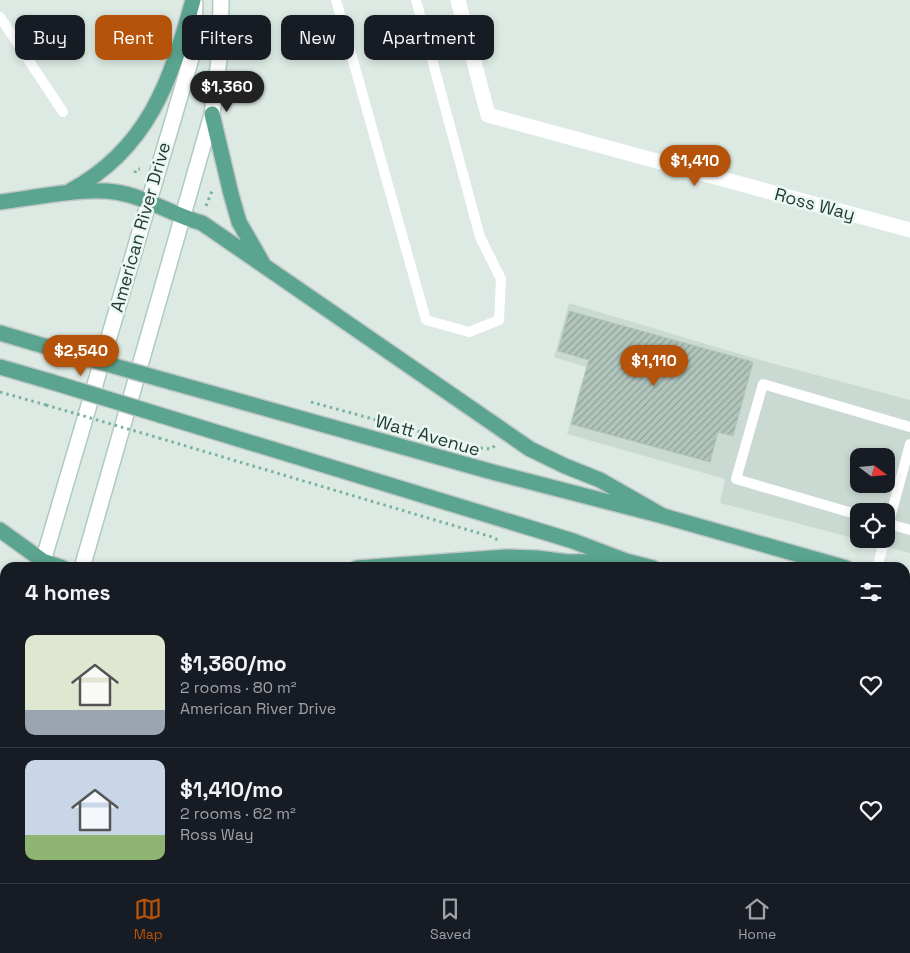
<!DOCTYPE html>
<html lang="en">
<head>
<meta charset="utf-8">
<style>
  body { margin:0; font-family:"Space Grotesk",sans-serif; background:#20242c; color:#f1f3f6; height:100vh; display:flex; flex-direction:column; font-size:19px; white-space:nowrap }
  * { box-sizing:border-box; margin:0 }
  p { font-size:16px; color:#9ea1a6 }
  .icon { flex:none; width:28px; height:28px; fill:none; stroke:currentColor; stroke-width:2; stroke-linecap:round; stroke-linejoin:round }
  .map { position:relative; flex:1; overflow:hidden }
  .side { position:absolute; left:0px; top:562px; width:910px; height:321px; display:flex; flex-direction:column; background:#171b24; border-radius:15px 15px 0 0; box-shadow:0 2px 8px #0003 }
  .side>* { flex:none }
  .banner { position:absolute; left:15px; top:15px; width:500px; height:45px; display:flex; gap:10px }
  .needle { width:32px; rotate:106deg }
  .controls { position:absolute; left:850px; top:448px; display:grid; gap:10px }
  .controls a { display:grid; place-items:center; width:45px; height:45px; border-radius:10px; background:#171b24; box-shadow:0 2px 8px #0003; font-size:25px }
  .price { position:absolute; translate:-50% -42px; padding:0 11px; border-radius:18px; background:#b45309; color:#fff; font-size:16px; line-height:32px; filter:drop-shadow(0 1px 2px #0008) }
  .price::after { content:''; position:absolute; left:50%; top:30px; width:15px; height:11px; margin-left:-8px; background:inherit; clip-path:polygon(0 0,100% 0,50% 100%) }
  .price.current { background:#222; color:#fff }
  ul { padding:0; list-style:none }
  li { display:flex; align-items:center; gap:15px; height:125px; padding:0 25px }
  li+li { border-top:1px solid #363941 }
  li span { display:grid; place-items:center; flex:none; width:140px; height:100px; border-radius:10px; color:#555 }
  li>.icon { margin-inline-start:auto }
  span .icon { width:60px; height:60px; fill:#fffc; stroke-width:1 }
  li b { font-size:21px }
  h2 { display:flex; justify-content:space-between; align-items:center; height:60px; padding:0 25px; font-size:21px }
  .pill { padding:0 18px; border-radius:10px; background:#171b24; box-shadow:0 2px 8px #0003; font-size:18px; line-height:45px }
  .pill.current { background:#b45309; color:#fff }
  .tabs { display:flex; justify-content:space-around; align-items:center; height:70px; border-top:1px solid #363941; background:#171b24; font-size:14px; color:#9ea1a6 }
  .tabs a { display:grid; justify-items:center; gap:2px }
  .tabs .current { color:#b45309 }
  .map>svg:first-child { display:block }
  .built { fill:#cadad2; fill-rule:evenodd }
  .building { fill:url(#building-hatch); stroke:#aec4ba }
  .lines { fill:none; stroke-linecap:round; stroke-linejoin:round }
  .secondary-casing { stroke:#aecbc0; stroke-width:18 }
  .primary-casing { stroke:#c0c8c6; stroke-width:18 }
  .path { stroke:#79b29e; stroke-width:3; stroke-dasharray:2.5 4; stroke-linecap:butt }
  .lane { stroke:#fff; stroke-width:10 }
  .street { stroke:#fff; stroke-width:15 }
  .secondary { stroke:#fff; stroke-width:15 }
  .primary { stroke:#5ba590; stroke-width:15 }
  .primary-bridge-casing { stroke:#c0c8c6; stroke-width:18; stroke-linecap:butt }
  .path-bridge { stroke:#79b29e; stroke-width:3; stroke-dasharray:2.5 4; stroke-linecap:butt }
  .primary-bridge { stroke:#5ba590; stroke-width:15 }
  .labels { text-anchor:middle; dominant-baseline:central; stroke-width:5; stroke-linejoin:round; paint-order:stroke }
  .street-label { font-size:18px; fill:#1d3b32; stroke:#ecf7f1 }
</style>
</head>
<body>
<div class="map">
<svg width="910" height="883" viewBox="0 0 910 883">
  <defs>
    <pattern id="building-hatch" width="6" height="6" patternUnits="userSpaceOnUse" patternTransform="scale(1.25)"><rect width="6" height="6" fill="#b1c5bc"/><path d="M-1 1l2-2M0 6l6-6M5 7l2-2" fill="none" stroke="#8fa199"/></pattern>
  </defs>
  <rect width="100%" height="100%" fill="#dceae3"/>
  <path class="built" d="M569 303 753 358 910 400V553L720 503 725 479 567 434 586 367 554 357ZM859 456H886V484H859ZM859 511H886V539H859Z"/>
  <path class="building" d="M569 311 753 362 733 436 718 432 710 462 571 424 589 360 558 351Z
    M905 692H910V804H905Z
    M905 819H910V883H888V879H905Z
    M678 879H732L731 883H696Z"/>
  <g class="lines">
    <g class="secondary-casing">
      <path id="secondary" d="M41 568 193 52 195 4
        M82 568 212 114 220 52 221 0
        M0 702 5 686
        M0 845 5 828"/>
    </g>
    <g class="primary-casing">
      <path id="primary" d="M212 114 231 194 239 222 262 262
        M70 191C148 149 171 81 193 0
        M0 202C33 198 83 187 115 192 145 196 172 215 202 223L530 449 565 466 600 480 663 516
        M0 333 61 351
        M0 367 52 382
        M171 382 496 473 663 516 846 568
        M160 415 573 541 626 561 653 568
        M0 530 43 561 63 568
        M357 568 506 557 537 558 568 562 615 561
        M905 584 910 586
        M905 632 910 634"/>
    </g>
    <path class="path" d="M135 173 136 169H140
      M206 206 212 191
      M0 392 46 405
      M311 402 479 448 491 449 497 444
      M159 438 492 537 500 541"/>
    <path class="lane" d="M336 0 426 320 469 332 499 320 501 279 480 237 416 0
      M0 17 63 112
      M859 515 736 479 763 384 910 427
      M886 523 910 530
      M886 533 910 444
      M877 568 885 539
      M905 679H910
      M865 879V883
      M399 883 400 879"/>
    <path class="street" d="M458 0 488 115 910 230
      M124 879 149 883
      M618 879 619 883
      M83 883 93 879
      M236 883 243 879"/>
    <use href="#secondary" class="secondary"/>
    <use href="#primary" class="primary"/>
    <g class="primary-bridge-casing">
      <path id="primary-bridge" d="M61 351 171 382
        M52 382 160 415"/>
    </g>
    <path class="path-bridge" d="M46 405 159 438"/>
    <use href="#primary-bridge" class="primary-bridge"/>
  </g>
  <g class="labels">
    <g class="street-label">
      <text transform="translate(815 204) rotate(15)">Ross Way</text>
      <text transform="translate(140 227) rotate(-74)">American River Drive</text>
      <text transform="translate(428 435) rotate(16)">Watt Avenue</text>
    </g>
  </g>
</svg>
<div class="controls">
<a><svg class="needle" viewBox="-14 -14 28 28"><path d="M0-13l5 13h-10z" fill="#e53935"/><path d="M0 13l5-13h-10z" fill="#9ea1a6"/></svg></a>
<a><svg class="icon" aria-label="locate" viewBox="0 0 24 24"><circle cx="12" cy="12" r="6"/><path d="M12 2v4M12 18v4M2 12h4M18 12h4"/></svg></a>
</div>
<b class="price current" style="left:227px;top:113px">$1,360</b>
<b class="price" style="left:695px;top:187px">$1,410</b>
<b class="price" style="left:81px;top:377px">$2,540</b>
<b class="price" style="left:654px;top:387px">$1,110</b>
<div class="banner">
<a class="pill">Buy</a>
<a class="pill current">Rent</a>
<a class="pill">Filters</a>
<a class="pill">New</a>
<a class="pill">Apartment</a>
</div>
<section class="side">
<h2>4 homes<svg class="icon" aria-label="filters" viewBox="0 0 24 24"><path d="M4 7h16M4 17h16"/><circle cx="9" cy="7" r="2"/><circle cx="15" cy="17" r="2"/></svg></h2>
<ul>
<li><span style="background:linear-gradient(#dfe7d0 75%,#9aa5b1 0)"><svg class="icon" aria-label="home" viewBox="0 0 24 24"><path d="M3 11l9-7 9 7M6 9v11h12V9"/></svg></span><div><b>$1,360/mo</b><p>2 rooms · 80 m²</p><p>American River Drive</p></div><svg class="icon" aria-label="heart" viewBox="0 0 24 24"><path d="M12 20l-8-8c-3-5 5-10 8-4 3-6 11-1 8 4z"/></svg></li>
<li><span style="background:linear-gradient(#c9d6e8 75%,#8fb573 0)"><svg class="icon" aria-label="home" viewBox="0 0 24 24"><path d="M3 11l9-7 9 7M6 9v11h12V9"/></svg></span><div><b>$1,410/mo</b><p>2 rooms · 62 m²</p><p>Ross Way</p></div><svg class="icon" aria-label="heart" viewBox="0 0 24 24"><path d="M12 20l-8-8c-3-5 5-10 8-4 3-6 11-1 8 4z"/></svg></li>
</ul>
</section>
</div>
<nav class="tabs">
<a class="current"><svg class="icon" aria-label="map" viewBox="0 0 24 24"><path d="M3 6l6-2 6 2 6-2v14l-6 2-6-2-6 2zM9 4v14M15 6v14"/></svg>Map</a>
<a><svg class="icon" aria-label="saved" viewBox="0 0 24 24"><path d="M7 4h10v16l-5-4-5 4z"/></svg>Saved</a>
<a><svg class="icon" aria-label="home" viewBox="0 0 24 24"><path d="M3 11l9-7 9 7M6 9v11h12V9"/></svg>Home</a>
</nav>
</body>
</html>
